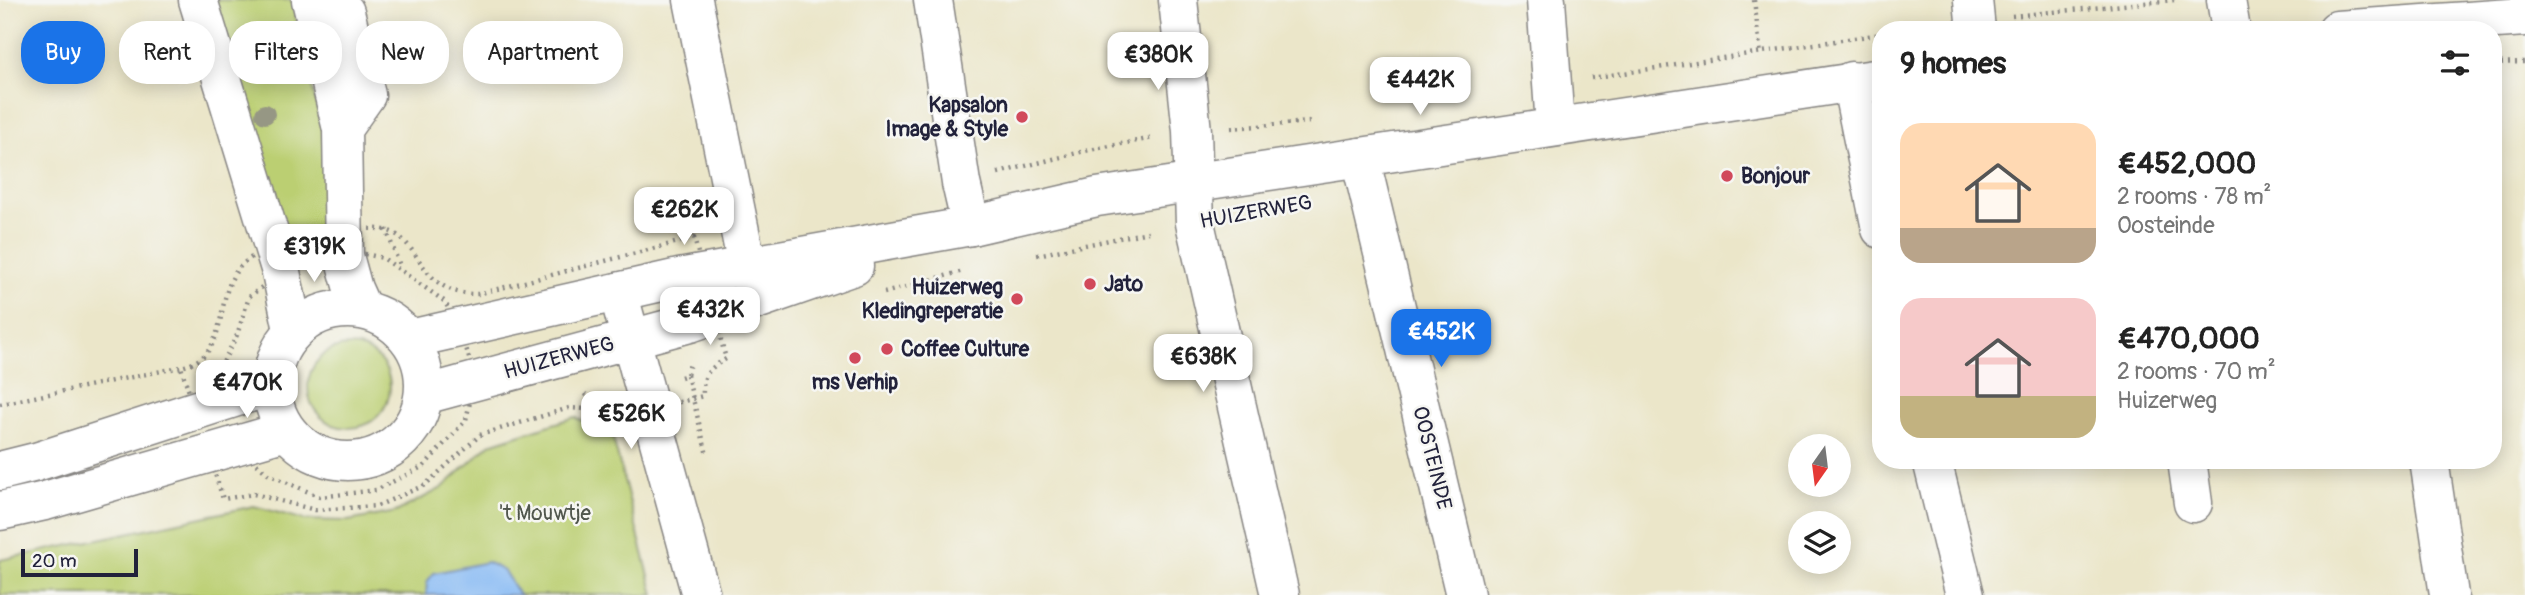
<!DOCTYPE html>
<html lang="en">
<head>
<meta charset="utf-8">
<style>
  body { margin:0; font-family:Pangolin,sans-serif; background:#f2f2f2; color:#222; height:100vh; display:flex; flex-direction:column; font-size:26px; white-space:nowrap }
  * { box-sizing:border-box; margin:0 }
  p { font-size:23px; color:#767676 }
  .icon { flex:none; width:38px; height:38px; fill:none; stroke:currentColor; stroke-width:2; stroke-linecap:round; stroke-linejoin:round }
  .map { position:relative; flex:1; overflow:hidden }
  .panel { position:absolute; left:1872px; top:21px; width:630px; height:448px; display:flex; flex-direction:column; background:#fff; border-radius:28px; box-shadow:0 4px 18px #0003 }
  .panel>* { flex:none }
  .hud { position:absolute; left:21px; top:21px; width:665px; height:63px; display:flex; gap:14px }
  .needle { width:46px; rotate:194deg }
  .buttons { position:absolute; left:1788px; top:434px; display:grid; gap:14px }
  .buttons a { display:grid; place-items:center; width:63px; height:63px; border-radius:50%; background:#fff; box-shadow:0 4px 18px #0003; font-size:35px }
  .scale { position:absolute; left:21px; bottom:18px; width:117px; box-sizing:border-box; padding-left:7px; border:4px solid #22223b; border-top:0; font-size:19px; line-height:24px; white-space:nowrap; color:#22223b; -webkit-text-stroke:5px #f6f6f2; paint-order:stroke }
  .price { position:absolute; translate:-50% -60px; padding:0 16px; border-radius:14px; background:#fff; color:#222; font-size:23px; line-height:46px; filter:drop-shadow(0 2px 4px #0008) }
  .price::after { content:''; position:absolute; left:50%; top:42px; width:21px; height:16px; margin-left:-10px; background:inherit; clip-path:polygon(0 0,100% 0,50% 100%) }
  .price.selected { background:#1a73e8; color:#fff }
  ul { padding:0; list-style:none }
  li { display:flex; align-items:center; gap:21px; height:175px; padding:0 28px }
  li span { display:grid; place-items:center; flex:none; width:196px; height:140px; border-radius:21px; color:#555 }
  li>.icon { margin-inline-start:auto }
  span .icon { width:84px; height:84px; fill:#fffc; stroke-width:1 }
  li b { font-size:30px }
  h2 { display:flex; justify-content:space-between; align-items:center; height:84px; padding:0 28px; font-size:30px }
  .chip { padding:0 24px; border-radius:28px; background:#fff; box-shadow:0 4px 18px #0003; font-size:24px; line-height:63px }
  .chip.selected { background:#1a73e8; color:#fff }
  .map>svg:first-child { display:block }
  .green { fill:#bbcf72; stroke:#6e7856; stroke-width:2 }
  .water { fill:#87baf4; stroke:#546e98; stroke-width:2 }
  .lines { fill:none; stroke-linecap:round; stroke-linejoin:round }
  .minor-casing { stroke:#868482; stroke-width:41 }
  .major-casing { stroke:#868482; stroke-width:41 }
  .path { stroke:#868482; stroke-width:4.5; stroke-dasharray:2 5; stroke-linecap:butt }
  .minor { stroke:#fff; stroke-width:38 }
  .major { stroke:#fff; stroke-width:38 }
  .tree { fill:#969784 }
  .poi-dot { fill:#d1495b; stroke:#f6f6f2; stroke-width:2.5 }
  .labels { text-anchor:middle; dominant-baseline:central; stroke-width:5; stroke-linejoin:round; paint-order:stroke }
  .poi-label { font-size:21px; font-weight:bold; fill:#22223b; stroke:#f6f6f2; text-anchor:start }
  .street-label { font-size:21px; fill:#22223b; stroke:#f6f6f2 }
  .park-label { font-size:21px; fill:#50564c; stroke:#f6f6f2 }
</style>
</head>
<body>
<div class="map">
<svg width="2525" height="595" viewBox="0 0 2525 595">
  <rect width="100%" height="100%" fill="#f6f6f2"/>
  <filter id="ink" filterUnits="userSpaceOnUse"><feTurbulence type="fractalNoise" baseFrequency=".0143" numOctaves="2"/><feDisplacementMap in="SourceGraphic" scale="14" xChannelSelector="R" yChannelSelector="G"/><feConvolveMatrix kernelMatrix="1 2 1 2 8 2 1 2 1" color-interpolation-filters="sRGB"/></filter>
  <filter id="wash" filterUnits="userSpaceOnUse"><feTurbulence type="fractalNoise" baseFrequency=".00686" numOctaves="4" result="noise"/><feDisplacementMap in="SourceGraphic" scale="28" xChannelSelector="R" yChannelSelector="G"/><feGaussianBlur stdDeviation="1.57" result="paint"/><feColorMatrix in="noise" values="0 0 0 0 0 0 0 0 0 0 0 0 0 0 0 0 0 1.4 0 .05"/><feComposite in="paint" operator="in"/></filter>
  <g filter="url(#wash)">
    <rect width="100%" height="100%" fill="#ebe6c9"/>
    <path class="green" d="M213 0H292L321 125 335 140 330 224 287 236Z
      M308 387a41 41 0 1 1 82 0a41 41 0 1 1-82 0Z
      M575 417 613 438 654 595H0V560L254 506 305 520 348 521 396 512 442 488 490 444Z"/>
    <path class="water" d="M487 562 504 571 519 595H426L427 582 434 573Z"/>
  </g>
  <g filter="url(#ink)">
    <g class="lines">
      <g class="minor-casing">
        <path id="minor" d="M198 0 281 272 293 330
          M311 0 342 129 344 256 353 289 362 309
          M328 0 345 12 366 95 342 129
          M693 0 747 266
          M933 0 961 183 971 226
          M1178 0 1192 131 1195 223 1280 595
          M1546 0 1555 126
          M1973 0 1976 30
          M2226 0 2231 30
          M1851 81 1881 229
          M1360 157 1465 595
          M618 292 701 595
          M1932 460 1965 595
          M2187 460 2193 503
          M2429 460 2449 595"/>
      </g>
      <g class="major-casing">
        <path id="major" d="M2337 30 2525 17
          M272 385a76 76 0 1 1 152 0a76 76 0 1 1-152 0Z
          M410 339 679 278 971 226 1097 197 1881 78
          M424 395 690 323 854 266
          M0 471 36 462 271 386
          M0 511 45 501 286 431"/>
      </g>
      <path class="path" d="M1754 0 1761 55
        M2012 16 2174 0
        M1910 30 1937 26
        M2494 63 2525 62
        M1591 78 1881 34
        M1231 128 1310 122
        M998 173 1089 150 1153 138
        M386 229 400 266
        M341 230C355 230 372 227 385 230 422 238 418 296 478 294L694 238 726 359C708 369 702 375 703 396L602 422 586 409 569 408 480 435 425 485 377 506 315 510 254 494 223 499 181 367C235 355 210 292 244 263 270 241 310 237 341 230Z
        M365 254 383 258 444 301 461 329 475 380 466 420 424 466 376 490 320 497 268 474 234 444 221 404 216 376 237 335 249 297 281 272Z
        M1037 255 1148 232
        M884 293 963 271
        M687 375 707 455
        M681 377 687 375 690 363
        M585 394 601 402 609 400
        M0 404 181 367"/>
      <use href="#minor" class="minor"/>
      <use href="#major" class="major"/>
    </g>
    <circle class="tree" cx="265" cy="114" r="10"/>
  </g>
  <g class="poi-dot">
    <circle cx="1022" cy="117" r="7"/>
    <circle cx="1727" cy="176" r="7"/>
    <circle cx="1090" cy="284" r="7"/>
    <circle cx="1017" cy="299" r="7"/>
    <circle cx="887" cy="349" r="7"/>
    <circle cx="855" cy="358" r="7"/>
  </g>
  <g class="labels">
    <g class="poi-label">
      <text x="1008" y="105" text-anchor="end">Kapsalon<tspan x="1008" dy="24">Image &amp; Style</tspan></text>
      <text x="1741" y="176">Bonjour</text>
      <text x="1104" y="284">Jato</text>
      <text x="1003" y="287" text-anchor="end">Huizerweg<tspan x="1003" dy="24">Kledingreperatie</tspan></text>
      <text x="901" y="349">Coffee Culture</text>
      <text x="855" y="382" text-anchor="middle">ms Verhip</text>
    </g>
    <g class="street-label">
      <text transform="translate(1256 212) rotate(-10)">HUIZERWEG</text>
      <text transform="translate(559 358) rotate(-15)">HUIZERWEG</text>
      <text transform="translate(1432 458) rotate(76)">OOSTEINDE</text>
    </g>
    <g class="park-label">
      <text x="545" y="513">'t Mouwtje</text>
    </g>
  </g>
</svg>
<div class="buttons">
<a><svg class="needle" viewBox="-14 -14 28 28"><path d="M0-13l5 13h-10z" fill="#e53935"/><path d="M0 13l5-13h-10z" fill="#767676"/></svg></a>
<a><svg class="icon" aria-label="layers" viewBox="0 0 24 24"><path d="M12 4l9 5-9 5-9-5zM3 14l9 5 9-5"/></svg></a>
</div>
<div class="scale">20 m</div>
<b class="price" style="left:1158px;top:92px">€380K</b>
<b class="price" style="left:1420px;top:117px">€442K</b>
<b class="price" style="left:684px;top:247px">€262K</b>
<b class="price" style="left:314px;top:284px">€319K</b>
<b class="price" style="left:710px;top:347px">€432K</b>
<b class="price selected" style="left:1441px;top:369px">€452K</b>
<b class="price" style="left:1203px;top:394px">€638K</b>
<b class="price" style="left:247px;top:420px">€470K</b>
<b class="price" style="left:631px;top:451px">€526K</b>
<div class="hud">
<a class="chip selected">Buy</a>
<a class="chip">Rent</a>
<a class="chip">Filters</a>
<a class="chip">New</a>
<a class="chip">Apartment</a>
</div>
<section class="panel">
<h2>9 homes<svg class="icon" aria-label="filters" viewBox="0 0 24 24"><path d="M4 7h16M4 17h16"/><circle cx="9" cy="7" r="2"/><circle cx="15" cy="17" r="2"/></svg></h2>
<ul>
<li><span style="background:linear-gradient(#ffd9b3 75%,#b9a48a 0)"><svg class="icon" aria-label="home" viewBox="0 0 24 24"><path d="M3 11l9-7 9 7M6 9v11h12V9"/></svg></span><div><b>€452,000</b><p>2 rooms · 78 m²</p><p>Oosteinde</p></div></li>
<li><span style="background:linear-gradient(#f6c9c9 70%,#c2b280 0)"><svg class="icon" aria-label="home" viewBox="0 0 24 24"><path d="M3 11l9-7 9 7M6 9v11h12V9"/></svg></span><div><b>€470,000</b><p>2 rooms · 70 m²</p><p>Huizerweg</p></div></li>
</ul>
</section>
</div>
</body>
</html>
